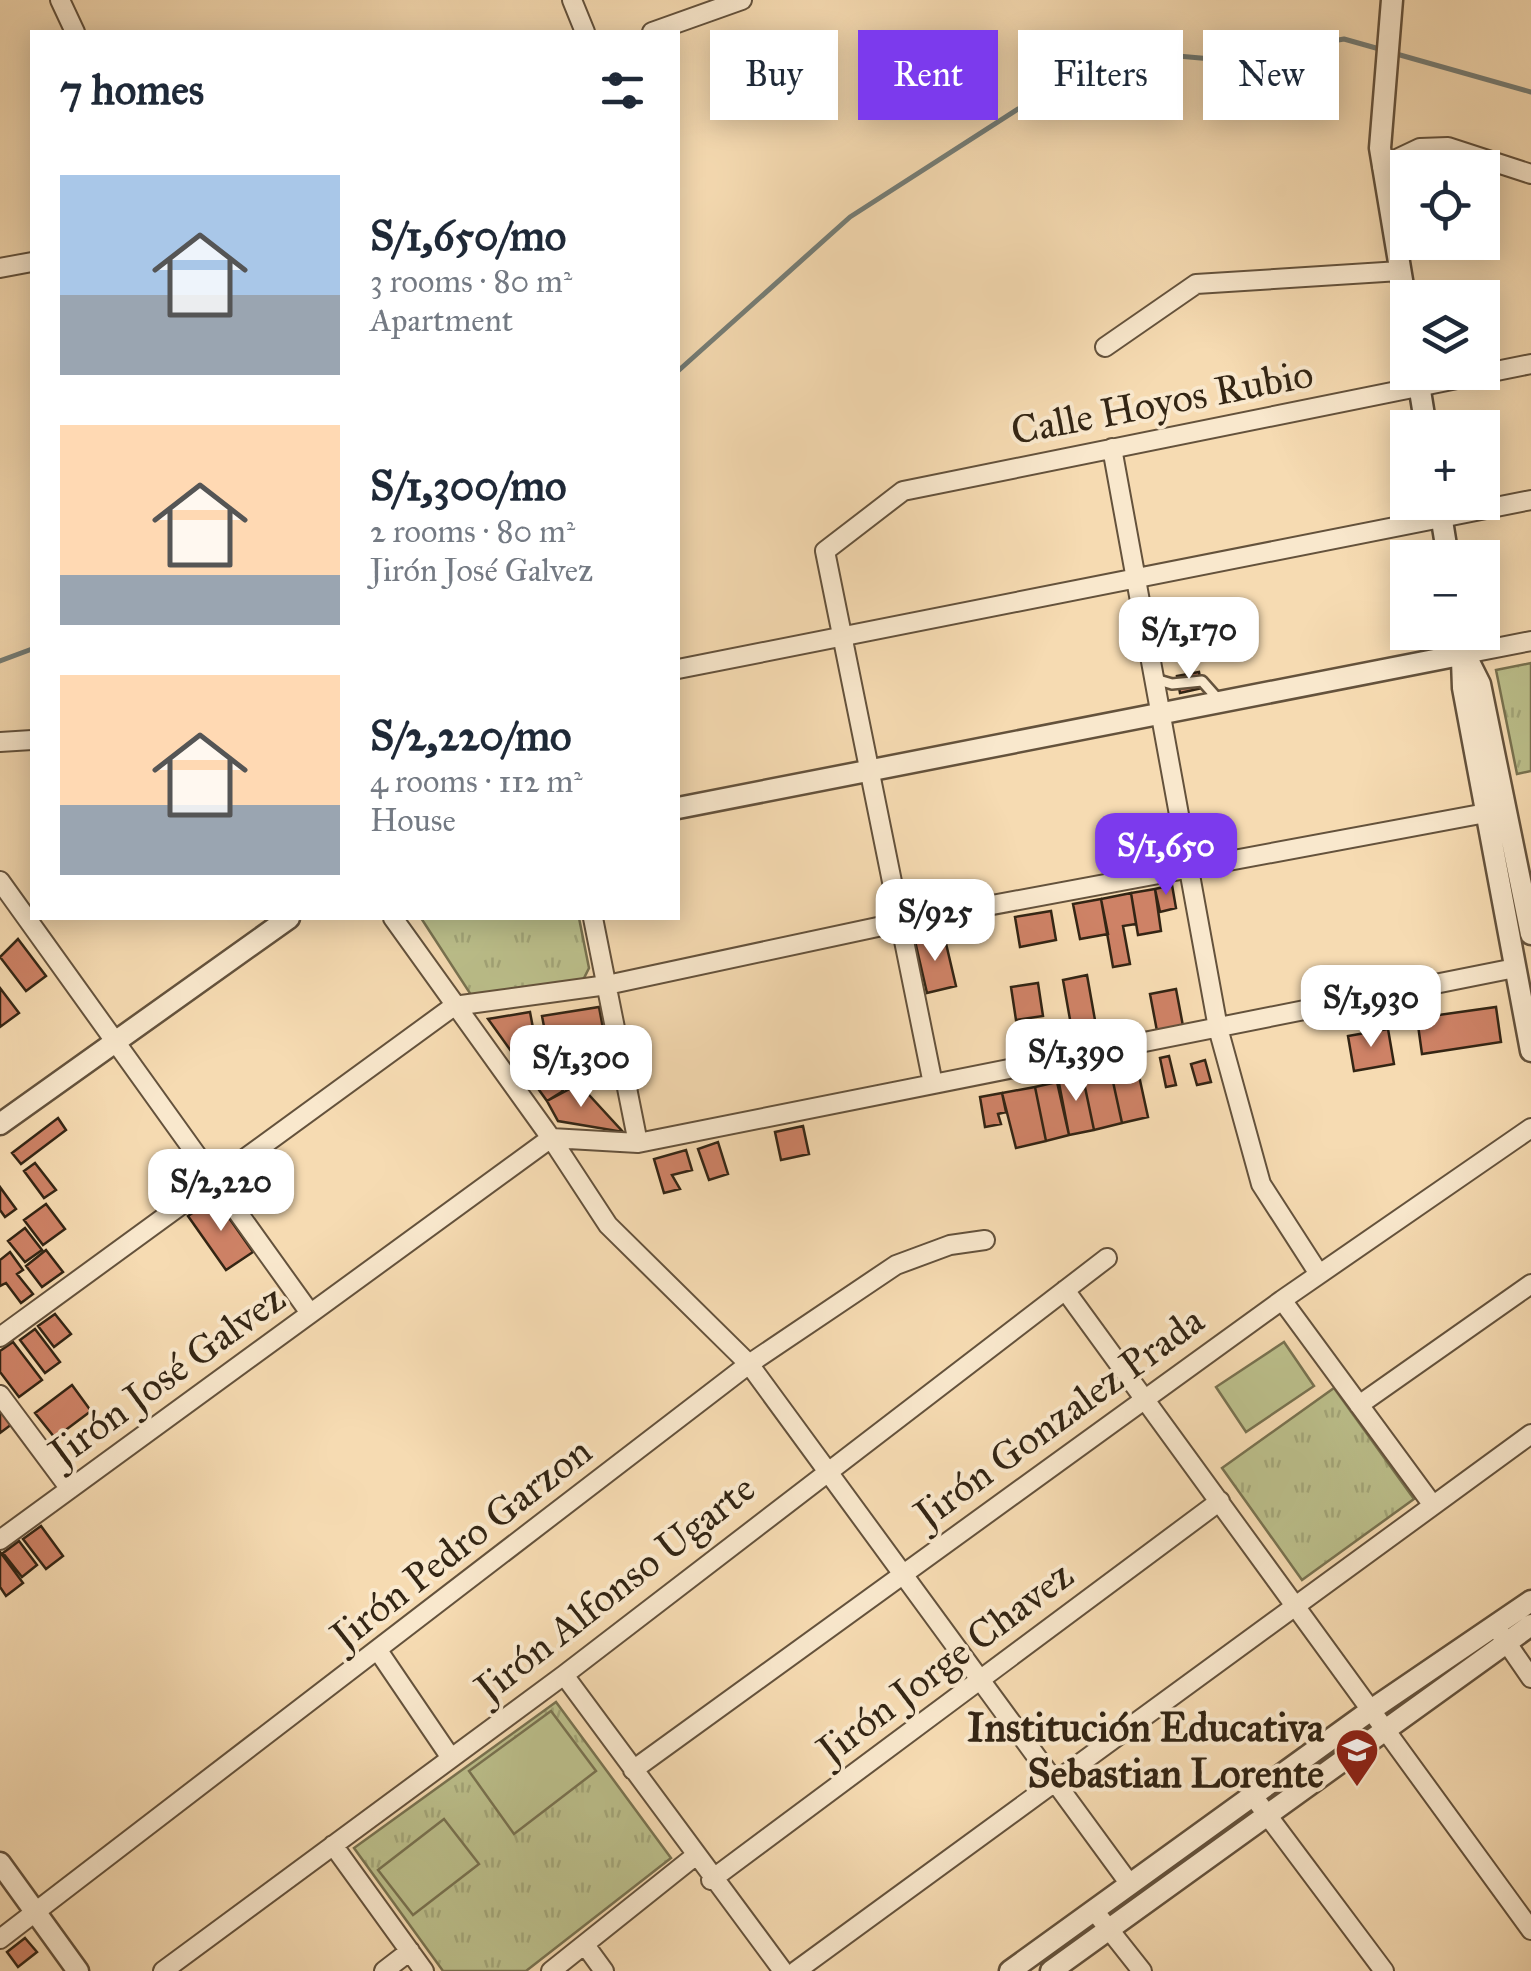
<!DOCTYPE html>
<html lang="en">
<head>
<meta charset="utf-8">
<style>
  body { margin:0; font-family:"IM FELL Great Primer",serif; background:#f2f2f3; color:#1f2937; height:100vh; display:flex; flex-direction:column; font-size:38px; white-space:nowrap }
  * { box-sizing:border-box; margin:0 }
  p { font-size:32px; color:#747a83 }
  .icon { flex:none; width:55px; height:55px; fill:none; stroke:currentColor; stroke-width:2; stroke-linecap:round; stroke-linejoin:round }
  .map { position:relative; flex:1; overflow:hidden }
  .details { position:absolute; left:30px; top:30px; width:650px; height:890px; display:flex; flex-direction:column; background:#fff; border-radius:0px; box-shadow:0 5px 25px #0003 }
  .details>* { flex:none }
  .top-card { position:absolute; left:710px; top:30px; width:670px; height:90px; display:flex; gap:20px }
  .buttons { position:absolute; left:1390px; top:150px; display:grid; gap:20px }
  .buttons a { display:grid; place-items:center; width:110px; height:110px; border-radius:0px; background:#fff; box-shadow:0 5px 25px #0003; font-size:50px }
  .price { position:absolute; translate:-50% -85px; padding:0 22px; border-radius:20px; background:#fff; color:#222; font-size:32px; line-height:65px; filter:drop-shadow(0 2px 5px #0008) }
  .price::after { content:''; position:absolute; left:50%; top:60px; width:30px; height:22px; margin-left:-15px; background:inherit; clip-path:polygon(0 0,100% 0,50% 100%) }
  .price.active { background:#7c3aed; color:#fff }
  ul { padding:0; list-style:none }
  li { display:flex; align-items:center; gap:30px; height:250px; padding:0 30px }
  li span { display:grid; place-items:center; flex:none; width:280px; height:200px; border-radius:0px; color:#555 }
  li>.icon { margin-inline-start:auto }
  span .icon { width:120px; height:120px; fill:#fffc; stroke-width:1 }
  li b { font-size:42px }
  h2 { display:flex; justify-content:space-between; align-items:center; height:120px; padding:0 30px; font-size:42px }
  .tag { padding:0 35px; border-radius:0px; background:#fff; box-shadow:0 5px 25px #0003; font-size:35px; line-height:90px }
  .tag.active { background:#7c3aed; color:#fff }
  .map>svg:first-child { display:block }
  .park { fill:url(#park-tufts); stroke:#787250; stroke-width:2.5 }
  .garden { fill:#bcc08c; stroke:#787250; stroke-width:2.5 }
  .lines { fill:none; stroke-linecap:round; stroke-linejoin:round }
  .stream { stroke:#757d76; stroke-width:5 }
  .building { fill:#ce8266; stroke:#332514; stroke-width:2.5 }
  .service-casing { stroke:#64523c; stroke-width:14 }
  .minor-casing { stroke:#64523c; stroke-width:22 }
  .tertiary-casing { stroke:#64523c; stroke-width:25 }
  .service { stroke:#f9e8cd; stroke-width:9 }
  .minor { stroke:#f9e8cd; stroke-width:18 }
  .tertiary { stroke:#f9e8cd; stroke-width:20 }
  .labels { text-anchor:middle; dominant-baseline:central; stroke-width:8; stroke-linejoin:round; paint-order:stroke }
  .street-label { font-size:40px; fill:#332514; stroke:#f9e8cd }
  .poi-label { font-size:40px; font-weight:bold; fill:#332514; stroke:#f9e8cd; text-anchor:end }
</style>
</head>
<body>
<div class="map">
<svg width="1531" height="1971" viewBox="0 0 1531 1971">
  <defs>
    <pattern id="park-tufts" width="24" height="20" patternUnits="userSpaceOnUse" patternTransform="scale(2.5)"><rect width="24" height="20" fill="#bcc08c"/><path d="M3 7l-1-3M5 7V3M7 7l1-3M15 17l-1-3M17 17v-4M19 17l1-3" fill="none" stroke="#a2a578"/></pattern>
  </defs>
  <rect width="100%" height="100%" fill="#f6dbb2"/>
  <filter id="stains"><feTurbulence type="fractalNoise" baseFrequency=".002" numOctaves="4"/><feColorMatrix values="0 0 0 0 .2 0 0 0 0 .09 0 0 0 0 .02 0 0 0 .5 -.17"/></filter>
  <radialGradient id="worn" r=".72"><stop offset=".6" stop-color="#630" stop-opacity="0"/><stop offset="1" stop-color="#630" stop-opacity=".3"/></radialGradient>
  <path class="park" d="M1531 663V771L1517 774 1496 670Z
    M421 918H579L589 968 582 982 473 998Z
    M1334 1388 1414 1499 1302 1580 1222 1468Z
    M556 1702 671 1858 526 1971H443L354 1848Z"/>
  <path class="garden" d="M1284 1342 1314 1386 1246 1432 1216 1387Z
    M551 1711 596 1771 514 1834 469 1771Z
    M444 1819 479 1864 413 1915 378 1870Z"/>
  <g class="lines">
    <path class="stream" d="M1393 53 1531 92
      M678 371 850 217 1110 50 1223 60 1344 39 1383 50
      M0 661 32 649"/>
  </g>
  <path class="building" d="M1199 672 1202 688 1180 693 1177 676Z
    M1172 885 1176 908 1160 912 1155 889Z
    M1155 889 1161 931 1138 935 1131 893Z
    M1131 893 1136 924 1123 926 1130 964 1113 967 1101 899Z
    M1101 899 1108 934 1080 939 1073 904Z
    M1051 911 1056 940 1020 947 1015 917Z
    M944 935 956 986 927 993 915 941Z
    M18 939 46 976 26 991 0 957Z
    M1087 975 1098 1037 1074 1042 1063 980Z
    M1038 983 1043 1016 1016 1020 1011 987Z
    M0 988 19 1013 0 1027Z
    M1176 989 1183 1026 1157 1031 1150 994Z
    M599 1007 605 1039 587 1042 585 1030 546 1037 542 1016Z
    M1496 1007 1501 1042 1422 1054 1417 1018Z
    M530 1012 533 1028 520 1033 563 1091 547 1101 488 1019Z
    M1388 1029 1394 1064 1354 1071 1348 1036Z
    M1169 1056 1176 1085 1166 1087 1160 1058Z
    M1205 1060 1211 1082 1197 1085 1191 1064Z
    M1136 1062 1148 1117 1122 1123 1110 1068Z
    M1110 1068 1122 1123 1094 1130 1082 1073Z
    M1082 1073 1094 1130 1069 1135 1058 1078Z
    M1057 1082 1069 1135 1046 1141 1035 1087Z
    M579 1084 623 1132 558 1121 547 1101Z
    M1035 1087 1046 1141 1016 1148 1002 1093Z
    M1002 1093 1006 1112 998 1114 1001 1124 985 1127 980 1097Z
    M58 1118 66 1130 21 1164 12 1153Z
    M803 1126 809 1154 781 1160 775 1132Z
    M718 1142 728 1174 709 1180 698 1149Z
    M686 1150 692 1170 672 1175 680 1189 664 1193 654 1159Z
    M35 1163 56 1190 44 1198 24 1171Z
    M0 1187 16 1209 5 1217 0 1210Z
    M215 1198 253 1252 226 1270 188 1216Z
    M46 1204 65 1229 43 1245 24 1220Z
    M25 1228 42 1250 25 1262 8 1241Z
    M46 1250 63 1272 42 1287 26 1266Z
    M10 1252 23 1270 17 1274 33 1294 21 1303 6 1283 0 1286V1260Z
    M55 1314 71 1334 54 1347 38 1326Z
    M35 1329 60 1362 45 1373 20 1340Z
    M13 1342 42 1380 19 1397 0 1372V1351Z
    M72 1385 91 1411 55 1438 35 1413Z
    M0 1408 12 1424 0 1433Z
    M41 1526 63 1556 46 1569 23 1539Z
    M19 1541 37 1565 22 1577 3 1553Z
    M0 1552 23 1583 6 1596 0 1587Z
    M25 1938 37 1952 18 1967 7 1952Z"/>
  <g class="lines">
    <g class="service-casing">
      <path id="service" d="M1155 679 1172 684 1202 681 1218 699"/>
    </g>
    <g class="minor-casing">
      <path id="minor" d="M60 0 75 32
        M572 0 585 32
        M652 32 742 0
        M1382 166 1420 148 1448 147 1531 174
        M0 268 32 262
        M1105 347 1196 284 1400 271
        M1112 448 1218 1028 1261 1184 1319 1274
        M1465 654 1531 641
        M678 669 1531 500
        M0 742 32 740
        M0 881 310 1313
        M393 918 551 1138 608 1225 749 1364 1129 1883
        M593 918 638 1143
        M933 1084 825 551 903 491 1531 364
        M1065 1290 1531 1930
        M1282 1300 1432 1504
        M0 1337 454 1006 607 985 901 922 1486 813
        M0 1395 70 1489
        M1359 1405 1531 1284
        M0 1540 551 1138 638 1143 1515 968
        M1500 1633 1531 1678
        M379 1652 451 1758
        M564 1675 783 1971
        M633 1770 1282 1300 1531 1128
        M1259 1804 1384 1971
        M333 1845 424 1971
        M711 1880 1220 1501
        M1100 1918 1142 1971
        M0 1939 749 1364 896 1265 950 1245 985 1240
        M585 1945 604 1971
        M163 1971 564 1675 1107 1258
        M384 1971 410 1951
        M551 1971 695 1856
        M796 1971 1531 1434"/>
    </g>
    <g class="tertiary-casing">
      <path id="tertiary" d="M1392 0 1380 148 1408 316
        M1417 372 1426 428
        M1439 502 1448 558
        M1461 632 1463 688 1531 1051
        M1466 656 1480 684 1531 934
        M678 808 1465 654
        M0 1124 289 918
        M0 1863 78 1971
        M1010 1971 1371 1710 1531 1601
        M1051 1971 1531 1625"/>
    </g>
    <use href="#service" class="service"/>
    <use href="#minor" class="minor"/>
    <use href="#tertiary" class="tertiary"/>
  </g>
  <defs>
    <g id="school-pin" transform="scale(2.25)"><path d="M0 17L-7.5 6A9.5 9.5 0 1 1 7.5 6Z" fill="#8f2418" stroke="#f9e8cd"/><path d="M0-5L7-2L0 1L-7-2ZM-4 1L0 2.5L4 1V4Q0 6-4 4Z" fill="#fff"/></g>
  </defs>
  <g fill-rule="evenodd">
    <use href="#school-pin" x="1357" y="1750"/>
  </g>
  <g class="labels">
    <g class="street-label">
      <text transform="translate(1162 402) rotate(-11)">Calle Hoyos Rubio</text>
      <text transform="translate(167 1375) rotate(-36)">Jirón José Galvez</text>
      <text transform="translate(1059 1417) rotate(-36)">Jirón Gonzalez Prada</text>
      <text transform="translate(461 1543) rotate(-38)">Jirón Pedro Garzon</text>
      <text transform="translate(615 1588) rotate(-38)">Jirón Alfonso Ugarte</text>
      <text transform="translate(945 1662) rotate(-37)">Jirón Jorge Chavez</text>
    </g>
    <g class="poi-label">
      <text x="1324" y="1727">Institución Educativa<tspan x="1324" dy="46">Sebastian Lorente</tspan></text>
    </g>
  </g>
  <rect width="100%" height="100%" filter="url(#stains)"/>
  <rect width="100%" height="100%" fill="url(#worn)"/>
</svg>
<div class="buttons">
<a><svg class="icon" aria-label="locate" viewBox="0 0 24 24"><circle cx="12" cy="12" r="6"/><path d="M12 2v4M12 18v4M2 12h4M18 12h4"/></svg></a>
<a><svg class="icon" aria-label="layers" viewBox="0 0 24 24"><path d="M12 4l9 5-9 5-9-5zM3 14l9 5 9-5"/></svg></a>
<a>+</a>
<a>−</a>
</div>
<b class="price" style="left:1189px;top:682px">S/1,170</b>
<b class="price active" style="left:1166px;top:898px">S/1,650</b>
<b class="price" style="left:935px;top:964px">S/925</b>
<b class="price" style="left:1371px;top:1050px">S/1,930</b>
<b class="price" style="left:1076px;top:1104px">S/1,390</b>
<b class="price" style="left:581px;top:1110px">S/1,300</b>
<b class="price" style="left:221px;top:1234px">S/2,220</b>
<div class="top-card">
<a class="tag">Buy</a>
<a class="tag active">Rent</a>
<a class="tag">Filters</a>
<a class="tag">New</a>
</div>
<section class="details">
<h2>7 homes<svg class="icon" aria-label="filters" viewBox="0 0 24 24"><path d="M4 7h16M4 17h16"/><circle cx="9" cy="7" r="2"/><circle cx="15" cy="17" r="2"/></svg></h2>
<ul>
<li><span style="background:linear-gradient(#a9c7e8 60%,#9aa5b1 0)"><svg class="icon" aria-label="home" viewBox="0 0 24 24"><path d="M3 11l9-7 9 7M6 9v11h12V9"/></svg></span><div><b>S/1,650/mo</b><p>3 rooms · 80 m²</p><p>Apartment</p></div></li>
<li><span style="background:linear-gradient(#ffd9b3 75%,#9aa5b1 0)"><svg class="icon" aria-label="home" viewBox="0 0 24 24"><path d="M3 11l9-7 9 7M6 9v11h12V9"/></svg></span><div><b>S/1,300/mo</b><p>2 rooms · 80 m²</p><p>Jirón José Galvez</p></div></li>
<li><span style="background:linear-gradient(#ffd9b3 65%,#9aa5b1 0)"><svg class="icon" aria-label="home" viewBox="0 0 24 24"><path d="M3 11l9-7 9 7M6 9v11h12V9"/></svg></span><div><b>S/2,220/mo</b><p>4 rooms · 112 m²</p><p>House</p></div></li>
</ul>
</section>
</div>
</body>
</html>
